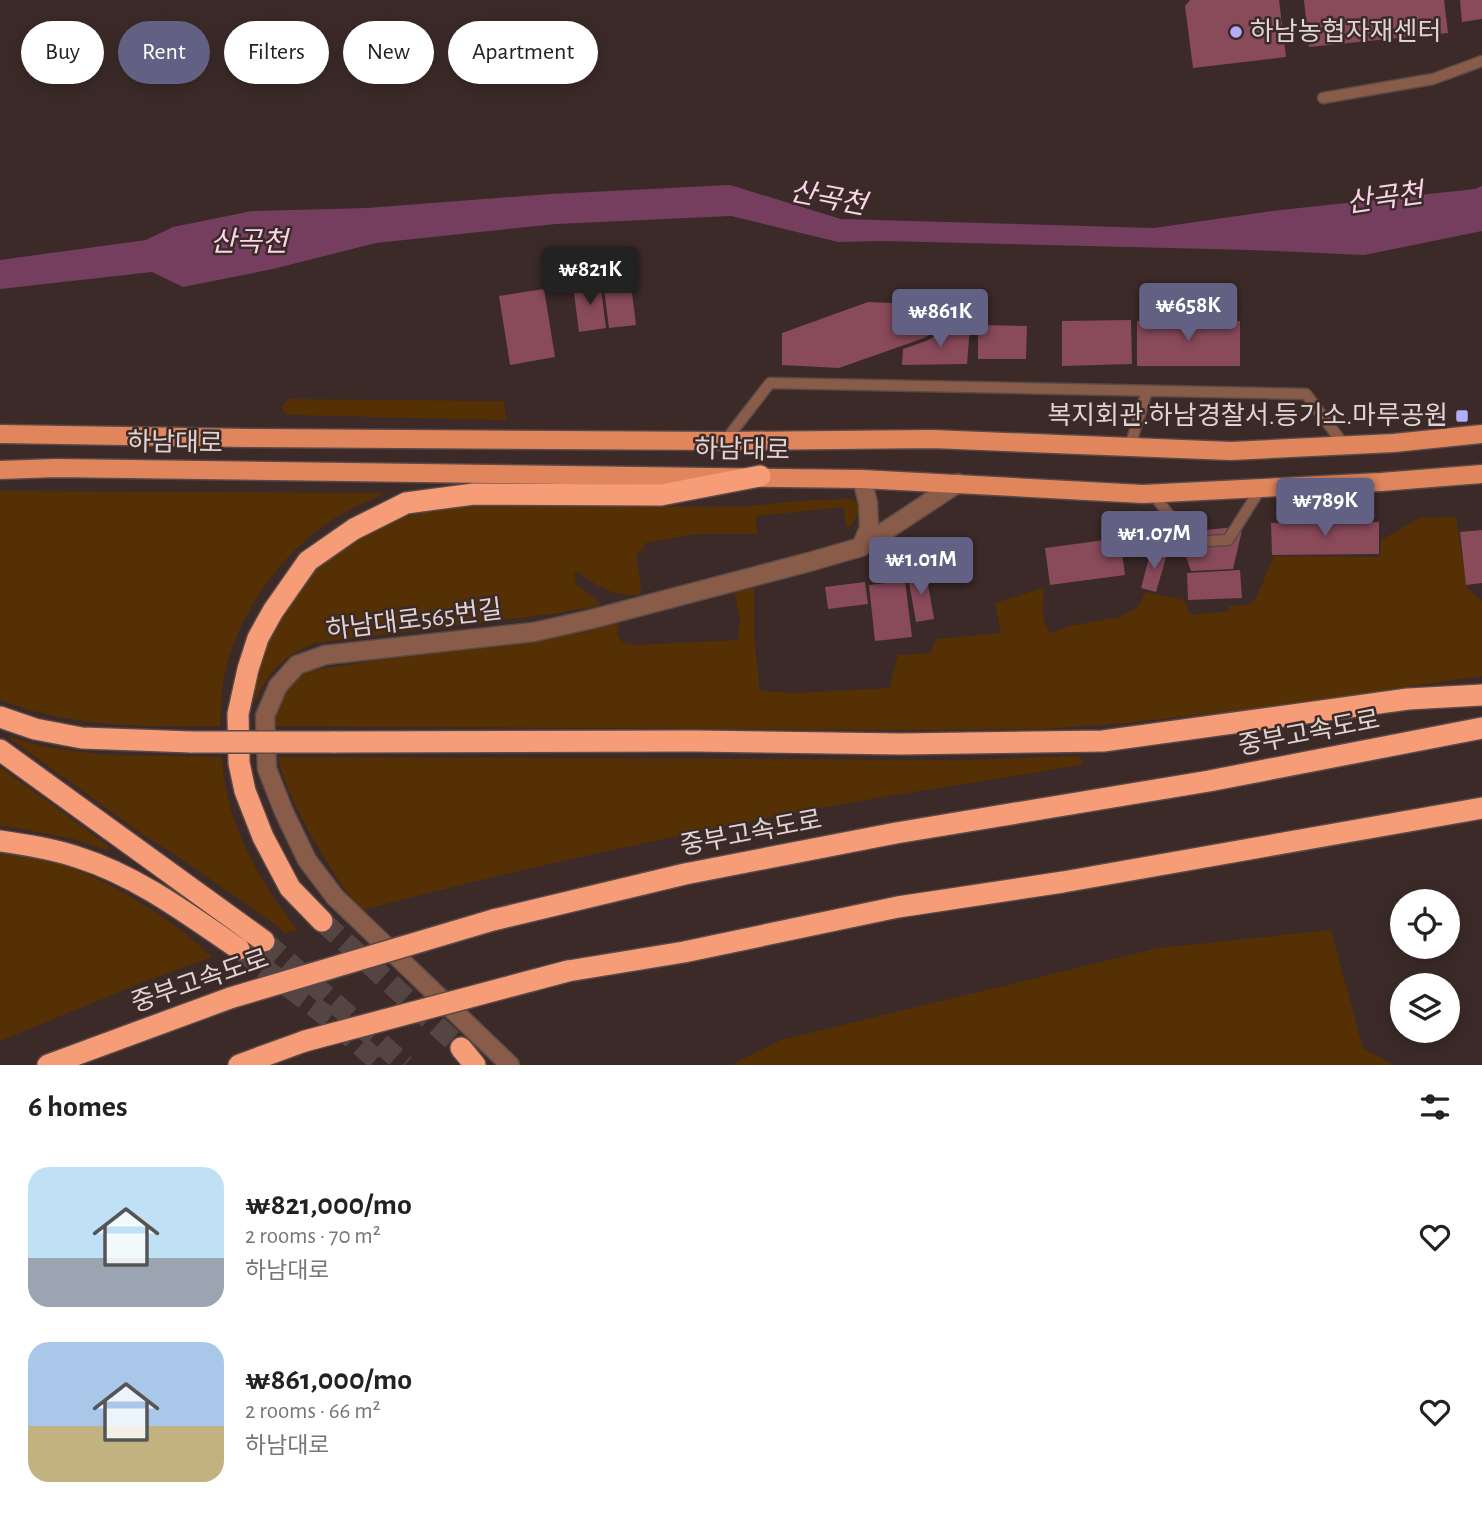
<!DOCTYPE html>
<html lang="en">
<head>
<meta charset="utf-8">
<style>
  body { margin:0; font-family:"Alegreya Sans","Noto Sans KR",sans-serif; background:#f2f2f2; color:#222; height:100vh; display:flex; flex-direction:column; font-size:26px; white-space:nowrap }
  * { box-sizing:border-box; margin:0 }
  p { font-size:23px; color:#767676 }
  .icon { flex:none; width:38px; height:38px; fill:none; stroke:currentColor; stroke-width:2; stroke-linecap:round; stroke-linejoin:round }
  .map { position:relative; height:1065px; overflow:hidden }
  .sheet { display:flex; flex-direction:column; background:#fff; flex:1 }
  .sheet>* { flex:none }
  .top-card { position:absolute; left:21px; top:21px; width:700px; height:63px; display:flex; gap:14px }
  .controls { position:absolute; left:1390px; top:889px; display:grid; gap:14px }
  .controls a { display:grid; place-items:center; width:70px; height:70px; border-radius:50%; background:#fff; box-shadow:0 4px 18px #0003; font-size:35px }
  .price { position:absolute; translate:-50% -60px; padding:0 16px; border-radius:7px; background:#626183; color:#fff; font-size:23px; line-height:46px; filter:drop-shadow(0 2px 4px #0008) }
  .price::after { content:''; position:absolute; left:50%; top:42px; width:21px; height:16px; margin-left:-10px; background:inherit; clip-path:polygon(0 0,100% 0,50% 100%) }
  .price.current { background:#222; color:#fff }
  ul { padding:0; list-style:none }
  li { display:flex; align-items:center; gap:21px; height:175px; padding:0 28px }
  li span { display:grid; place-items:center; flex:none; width:196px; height:140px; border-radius:21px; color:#555 }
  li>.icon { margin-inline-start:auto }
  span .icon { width:84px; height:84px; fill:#fffc; stroke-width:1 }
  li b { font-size:30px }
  h2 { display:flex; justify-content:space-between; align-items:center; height:84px; padding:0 28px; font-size:30px }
  .tag { padding:0 24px; border-radius:32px; background:#fff; box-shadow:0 4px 18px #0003; font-size:24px; line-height:63px }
  .tag.current { background:#626183; color:#fff }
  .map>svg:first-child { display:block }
  .green { fill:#543004 }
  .water { fill:#753e5f }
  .building { fill:#894a5a }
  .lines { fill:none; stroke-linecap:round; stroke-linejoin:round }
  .highway-tunnel { stroke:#544442; stroke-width:21; stroke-dasharray:21 10; stroke-linecap:butt }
  .lane-casing { stroke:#594947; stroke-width:13 }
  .street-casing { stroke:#594947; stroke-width:21 }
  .primary-casing { stroke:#594947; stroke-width:21 }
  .highway-casing { stroke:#594947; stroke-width:24 }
  .lane { stroke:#895c49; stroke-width:10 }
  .street { stroke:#895c49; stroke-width:18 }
  .primary { stroke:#e1855d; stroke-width:18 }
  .highway { stroke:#f69d78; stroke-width:21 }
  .highway-bridge-casing { stroke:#594947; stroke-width:24; stroke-linecap:butt }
  .highway-bridge { stroke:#f69d78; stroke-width:21 }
  .poi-dot { fill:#b0adfa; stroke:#3b2a28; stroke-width:2.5 }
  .labels { text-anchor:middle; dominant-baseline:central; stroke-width:5; stroke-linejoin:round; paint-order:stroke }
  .poi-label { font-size:26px; fill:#dfd4d2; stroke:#3b2a28; text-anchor:start }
  .street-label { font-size:26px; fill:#dfd4d2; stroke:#3b2a28 }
  .water-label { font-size:28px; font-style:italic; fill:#f9d5e8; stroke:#3b2a28 }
</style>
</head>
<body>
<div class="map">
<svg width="1482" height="1065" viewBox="0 0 1482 1065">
  <rect width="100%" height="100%" fill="#3b2a28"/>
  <path class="green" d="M289 399 504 401 506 420 287 415 281 407Z
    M0 491 380 493 384 494C370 501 355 506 340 515 283 549 234 616 223 683 221 697 221 712 220 726 143 727 74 728 0 700Z
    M851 499C864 504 857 517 851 526L846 527 844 507 756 516 757 534H697L645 543 643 550 636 554 641 589 640 594C619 599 594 585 578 572L574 574 576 584 601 604 597 606 559 613 315 643C282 658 268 670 254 704 266 608 323 540 417 514 439 508 462 506 485 505L740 507 809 500Z
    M1456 517 1467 588 1482 601V676L1290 704 1128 723 1042 729 891 730 271 726C280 699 284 685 310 671 346 665 382 659 417 655 487 647 551 642 619 623L617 634 622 642 634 645 738 640 740 622 735 592 754 588V636L760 691 795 693 889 688 898 655 931 653 936 639 1001 633 995 603 1044 588C1042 605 1041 619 1050 633L1057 631 1069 626 1120 617 1137 608 1146 592 1184 600 1190 615 1229 611V606L1249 605 1256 598 1274 556 1380 557 1381 540 1420 518Z
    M11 737 45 747 106 755 222 757C225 823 258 878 297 930L285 933 275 924 165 848 145 836 12 740 10 737Z
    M1079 756 1083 761 1082 764C1001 780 919 790 837 805 677 834 519 869 362 910 344 890 331 870 318 847 301 818 286 790 278 757L967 760Z
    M0 767 107 845 109 847 108 851 74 839 0 825Z
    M0 854C28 857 58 862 85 873 127 892 179 924 212 957L141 983 0 1041Z
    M1331 930 1363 1049 1395 1065H731L781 1040 1158 948Z"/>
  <path class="water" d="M730 185 841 219 1154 228 1272 211 1475 189 1482 186V231L1364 255 1251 250 883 241 838 242 731 216 556 224 376 243 273 269 183 287 152 272 0 289V260L146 240 173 227 252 211 367 208 551 194Z"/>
  <path class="building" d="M1190 0H1279L1286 57 1193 68 1185 6Z
    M1304 0H1444L1448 33 1309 47Z
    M1460 0H1482V19L1462 22Z
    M630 277 636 325 609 328 603 281Z
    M600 281 606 328 579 332 573 285Z
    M544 289 555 357 510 365 499 296Z
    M868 302 939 305 950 323 924 338 839 368 782 365V333Z
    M1131 320 1132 364 1062 366V321Z
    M1137 321H1240V366H1137Z
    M978 325 1027 326 1026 359H978Z
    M951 327H970L967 364 902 365 903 349 926 341Z
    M1379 522V554L1272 555 1271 523Z
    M1243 526 1233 569 1191 571 1178 533Z
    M1482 530V583L1466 585 1460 532Z
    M1120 538 1125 575 1050 585 1045 548Z
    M1151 550 1167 554 1156 592 1141 588Z
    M1240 570 1242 598 1188 600 1187 573Z
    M926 573 934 619 916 622 908 576Z
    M905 581 912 637 875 641 869 585Z
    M865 582 868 604 828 609 825 587Z"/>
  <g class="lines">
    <path class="highway-tunnel" d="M322 921 461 1048
      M264 941 405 1065
      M239 949 333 1021 382 1065"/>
    <g class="lane-casing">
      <path id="lane" d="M1323 98 1433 79 1482 61
        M725 441 770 383 1306 394 1344 445
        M1130 446 1147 391
        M1153 494 1190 542 1228 540 1261 488"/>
    </g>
    <g class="street-casing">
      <path id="street" d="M861 547 869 528 868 503 862 479
        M510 1065 335 897 307 860 284 812 267 769 265 716 278 686 297 665 325 655 534 632 592 619 809 562 861 547 958 483"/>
    </g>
    <g class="primary-casing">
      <path id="primary" d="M0 434 249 438 725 441 932 439 1231 451 1394 443 1482 434
        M0 470 56 468 862 479 1143 494 1381 482 1482 474"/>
    </g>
    <g class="highway-casing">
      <path id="highway" d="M0 717 35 729 82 738 192 742
        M333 742 695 741 901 744 1103 741 1408 699 1482 695
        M0 750 264 941
        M0 841C27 845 54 849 80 858 139 877 189 915 239 949
        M493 920 685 874 896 833 1209 781 1482 728
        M322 921 290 888 263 837 245 791 239 763 238 714 248 669 258 638 273 611 308 561 354 529 406 503 474 494 661 495 760 476
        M568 971 684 952 898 907 1063 882 1482 808
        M461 1048 475 1065
        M48 1065 230 998
        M239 1065 305 1041"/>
    </g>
    <use href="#lane" class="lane"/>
    <use href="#street" class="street"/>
    <use href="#primary" class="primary"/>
    <use href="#highway" class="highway"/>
    <g class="highway-bridge-casing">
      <path id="highway-bridge" d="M192 742H333
        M230 998 493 920
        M305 1041 568 971"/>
    </g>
    <use href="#highway-bridge" class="highway-bridge"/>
  </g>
  <g class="poi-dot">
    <circle cx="1236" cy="32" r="7"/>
    <rect x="1455" y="409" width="14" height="14" rx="3.5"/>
  </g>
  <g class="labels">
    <g class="poi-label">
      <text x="1250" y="32">하남농협자재센터</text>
      <text x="1448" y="416" text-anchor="end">복지회관.하남경찰서.등기소.마루공원</text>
    </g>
    <g class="street-label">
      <text transform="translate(175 443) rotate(1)">하남대로</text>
      <text transform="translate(742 450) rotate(1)">하남대로</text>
      <text transform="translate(414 620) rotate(-7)">하남대로565번길</text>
      <text transform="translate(1309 733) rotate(-11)">중부고속도로</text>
      <text transform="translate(751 833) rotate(-11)">중부고속도로</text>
      <text transform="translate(200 981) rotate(-19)">중부고속도로</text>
    </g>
    <g class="water-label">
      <text transform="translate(828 199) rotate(11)">산곡천</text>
      <text transform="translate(1385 199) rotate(-8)">산곡천</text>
      <text x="249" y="243">산곡천</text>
    </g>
  </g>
</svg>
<div class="controls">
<a><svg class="icon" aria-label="locate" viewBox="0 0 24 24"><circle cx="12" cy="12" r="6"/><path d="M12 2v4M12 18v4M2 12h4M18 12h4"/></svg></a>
<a><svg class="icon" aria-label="layers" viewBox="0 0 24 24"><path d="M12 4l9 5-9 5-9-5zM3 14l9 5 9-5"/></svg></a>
</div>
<b class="price current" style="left:590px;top:307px">₩821K</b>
<b class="price" style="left:1188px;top:343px">₩658K</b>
<b class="price" style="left:940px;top:349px">₩861K</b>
<b class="price" style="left:1325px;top:538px">₩789K</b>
<b class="price" style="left:1154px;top:571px">₩1.07M</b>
<b class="price" style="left:921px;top:597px">₩1.01M</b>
<div class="top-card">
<a class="tag">Buy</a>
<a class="tag current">Rent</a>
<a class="tag">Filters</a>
<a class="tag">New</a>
<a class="tag">Apartment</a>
</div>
</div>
<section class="sheet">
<h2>6 homes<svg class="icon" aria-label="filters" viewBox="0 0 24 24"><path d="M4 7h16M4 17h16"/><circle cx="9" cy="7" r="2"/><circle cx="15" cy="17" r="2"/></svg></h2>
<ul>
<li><span style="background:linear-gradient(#bfe0f5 65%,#9aa5b1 0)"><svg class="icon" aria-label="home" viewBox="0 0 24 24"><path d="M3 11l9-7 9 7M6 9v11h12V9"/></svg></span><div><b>₩821,000/mo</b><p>2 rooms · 70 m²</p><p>하남대로</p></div><svg class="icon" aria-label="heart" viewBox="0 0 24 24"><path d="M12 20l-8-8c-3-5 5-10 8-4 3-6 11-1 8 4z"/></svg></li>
<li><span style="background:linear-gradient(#a9c7e8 60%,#c2b280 0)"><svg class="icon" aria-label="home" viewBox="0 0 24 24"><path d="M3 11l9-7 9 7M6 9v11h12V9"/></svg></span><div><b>₩861,000/mo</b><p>2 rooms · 66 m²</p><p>하남대로</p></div><svg class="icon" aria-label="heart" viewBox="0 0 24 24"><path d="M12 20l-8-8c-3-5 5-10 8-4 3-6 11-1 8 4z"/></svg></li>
</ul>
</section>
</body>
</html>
